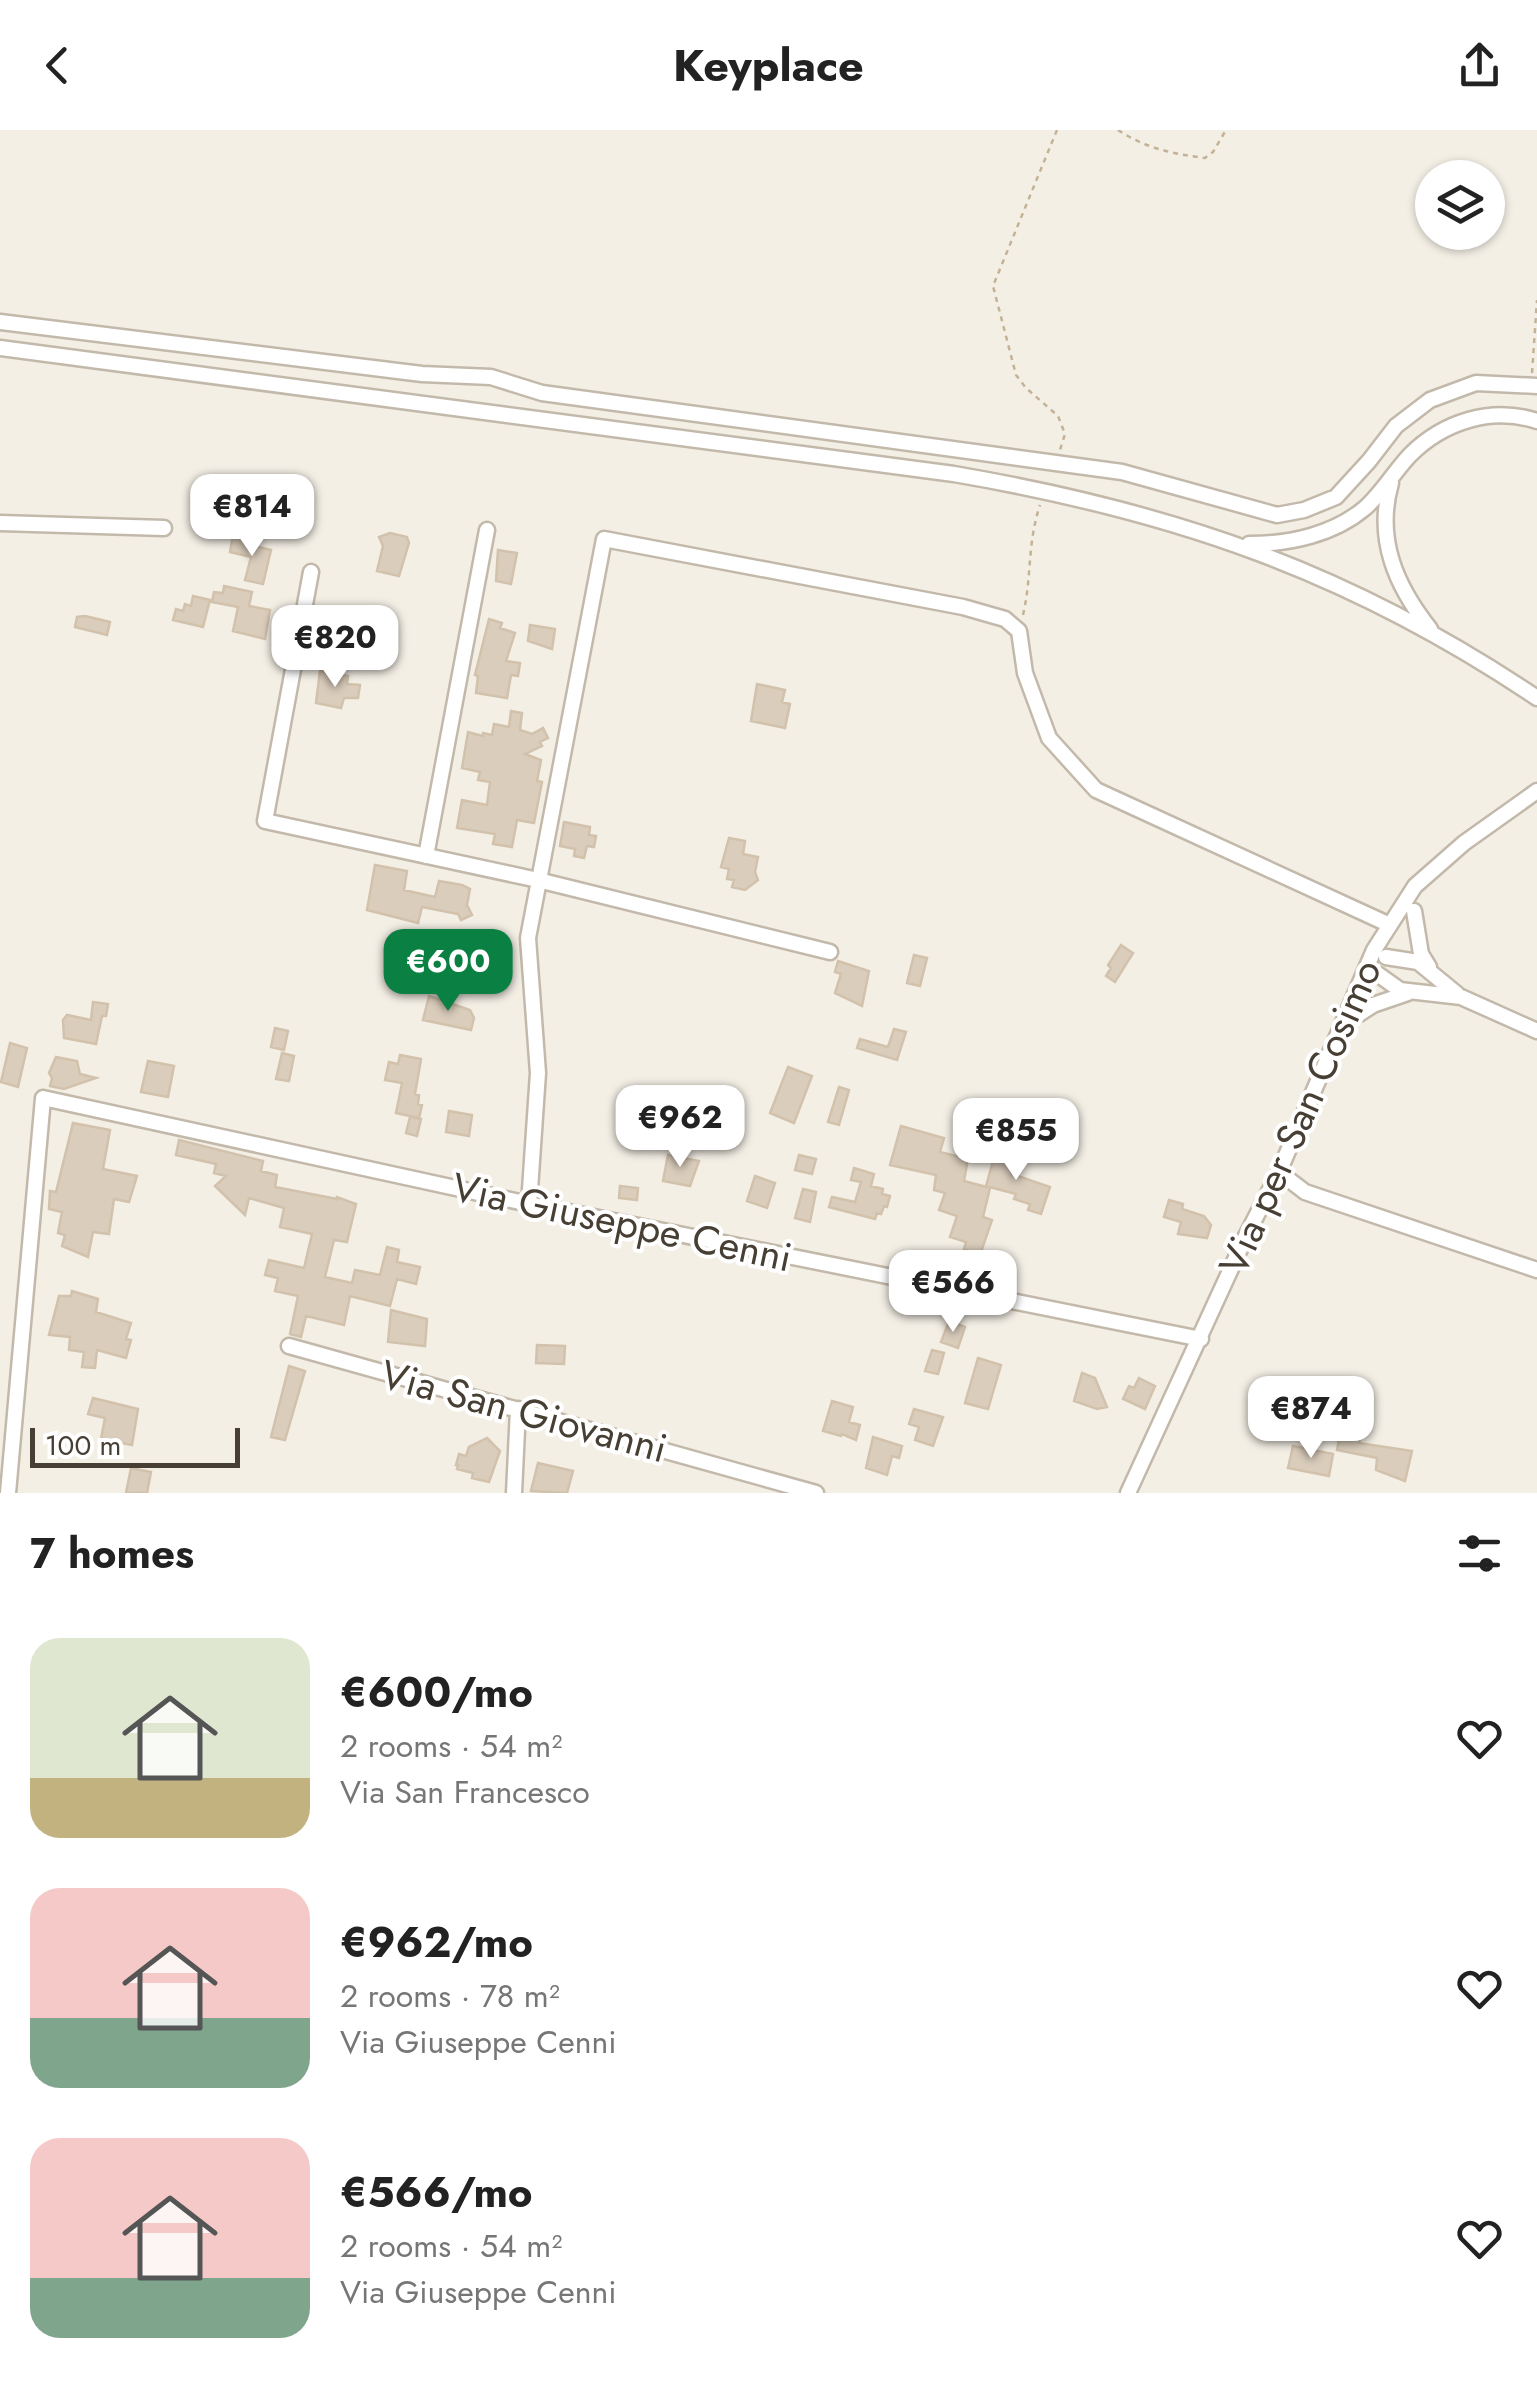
<!DOCTYPE html>
<html lang="en">
<head>
<meta charset="utf-8">
<style>
  body { margin:0; font-family:Jost,sans-serif; background:#f2f2f2; color:#222; height:100vh; display:flex; flex-direction:column; font-size:38px; white-space:nowrap }
  * { box-sizing:border-box; margin:0 }
  p { font-size:32px; color:#767676 }
  .icon { flex:none; width:55px; height:55px; fill:none; stroke:currentColor; stroke-width:2; stroke-linecap:round; stroke-linejoin:round }
  .map { position:relative; height:1363px; overflow:hidden }
  .details { display:flex; flex-direction:column; background:#fff; flex:1 }
  .details>* { flex:none }
  .buttons { position:absolute; left:1415px; top:30px; display:grid; gap:20px }
  .buttons a { display:grid; place-items:center; width:90px; height:90px; border-radius:50%; background:#fff; box-shadow:0 2px 8px #0004; font-size:50px }
  .scale { position:absolute; left:30px; bottom:25px; width:210px; box-sizing:border-box; padding-left:10px; border:5px solid #473f34; border-top:0; font-size:28px; line-height:35px; white-space:nowrap; color:#473f34; -webkit-text-stroke:8px #fff; paint-order:stroke }
  .price { position:absolute; translate:-50% -85px; padding:0 22px; border-radius:20px; background:#fff; color:#222; font-size:32px; line-height:65px; filter:drop-shadow(0 2px 5px #0008) }
  .price::after { content:''; position:absolute; left:50%; top:60px; width:30px; height:22px; margin-left:-15px; background:inherit; clip-path:polygon(0 0,100% 0,50% 100%) }
  .price.current { background:#0b8043; color:#fff }
  ul { padding:0; list-style:none }
  li { display:flex; align-items:center; gap:30px; height:250px; padding:0 30px }
  li span { display:grid; place-items:center; flex:none; width:280px; height:200px; border-radius:30px; color:#555 }
  li>.icon { margin-inline-start:auto }
  span .icon { width:120px; height:120px; fill:#fffc; stroke-width:1 }
  li b { font-size:42px }
  h2 { display:flex; justify-content:space-between; align-items:center; height:120px; padding:0 30px; font-size:42px }
  header { display:flex; justify-content:space-between; align-items:center; height:130px; padding:0 30px; background:#fff; font-size:45px; font-weight:700 }
  .map>svg:first-child { display:block }
  .building { fill:#dacdbc; stroke:#d2c2ac; stroke-width:2.5 }
  .lines { fill:none; stroke-linecap:round; stroke-linejoin:round }
  .minor-casing { stroke:#c3b9aa; stroke-width:19 }
  .path { stroke:#c3b296; stroke-width:2.5; stroke-dasharray:5 5; stroke-linecap:butt }
  .minor { stroke:#fff; stroke-width:14 }
  .labels { text-anchor:middle; dominant-baseline:central; stroke-width:8; stroke-linejoin:round; paint-order:stroke }
  .street-label { font-size:40px; fill:#473f34; stroke:#fff }
</style>
</head>
<body>
<header><svg class="icon" aria-label="back" viewBox="0 0 24 24"><path d="M15 5l-7 7 7 7"/></svg>Keyplace<svg class="icon" aria-label="share" viewBox="0 0 24 24"><path d="M12 15V3M7 8l5-5 5 5M5 13v7h14v-7"/></svg></header>
<div class="map">
<svg width="1537" height="1363" viewBox="0 0 1537 1363">
  <rect width="100%" height="100%" fill="#f4efe5"/>
  <path class="building" d="M390 403 407 407 409 413 399 446 377 441 383 416 379 407Z
    M233 405 246 409 245 414 271 420 263 454 245 450 251 427 230 422Z
    M498 420 517 423 511 454 496 451Z
    M224 456 252 462 249 476 270 480 265 509 233 501 238 477 212 472 214 462 223 463Z
    M193 466 210 470 203 497 173 490 176 479 183 481 185 474 191 476Z
    M85 486 110 492 107 505 75 497 77 487Z
    M489 489 502 493 500 498 515 503 506 531 520 533 518 546 511 545 507 568 476 563 478 546 475 545Z
    M530 495 555 499 552 519 528 511Z
    M320 541 348 546 347 554 360 555 358 568H344L341 578 316 573Z
    M757 554 785 560 782 572 790 574 785 598 751 591Z
    M511 581 522 583 520 600 532 604 543 598 548 608 540 612 542 616 525 624 541 630 537 651 542 652 534 693 517 690 512 717 493 714 495 704 457 698 462 670 487 675 490 652 478 650 480 642 462 638 468 602 483 606V603L492 605 494 594 509 597Z
    M564 692 590 697 589 705 596 706 594 717 587 716 584 728 574 726 575 719 560 716Z
    M729 708 745 711 743 724 758 727 755 742 758 750 745 760 732 757 734 750 727 749 729 739 721 737Z
    M375 735 407 741 404 760 435 767 439 751 462 755 470 759 467 775 472 785 461 790 458 784 422 777 418 793 367 780Z
    M1121 815 1133 823 1115 852 1106 846 1111 838 1108 835Z
    M914 825 927 828 920 856 907 853Z
    M838 831 869 841 862 876 835 863 841 844 835 842Z
    M429 866 470 880 474 888 471 900 423 890Z
    M93 872 108 874 106 886H102L96 914 64 908 63 890 67 885 91 890Z
    M275 898 288 901 284 920 271 917Z
    M894 899 906 902 897 930 857 918 860 909 888 917Z
    M10 913 27 918 18 957 1 952Z
    M282 923 294 926 289 951 276 949Z
    M400 925 421 929 415 964 419 965 418 974 422 975 419 988 396 983 402 953 385 950 389 932 398 934Z
    M56 927 77 931 80 944 96 948 64 959 50 956 52 948 49 943Z
    M148 931 174 936 168 967 141 962Z
    M788 937 812 946 794 993 770 983Z
    M839 957 849 960 839 995 828 992Z
    M449 981 472 985 469 1006 446 1002Z
    M410 987 421 989 417 1006 406 1003Z
    M73 993 110 1000 103 1039 137 1046 129 1072 114 1069 109 1104 93 1102 88 1127 62 1116 65 1105 58 1103 62 1082 49 1079 50 1061 56 1062Z
    M901 996 944 1008 940 1022 968 1029 964 1051 990 1058 983 1087 992 1090 980 1125 964 1119 966 1112 950 1107 957 1086 939 1080 945 1063 934 1060 936 1045 890 1035Z
    M1030 996 1042 1000 1034 1024 1023 1020Z
    M179 1010 263 1031 261 1041 277 1045 275 1057 337 1069V1067L356 1074 347 1112 334 1110 325 1147 352 1153 355 1140 380 1145 387 1117 399 1120 397 1132 420 1137 416 1154 397 1149 390 1176 350 1166 344 1195 306 1186 301 1207 290 1204 298 1166 275 1161 278 1148 265 1145 269 1130 304 1138 312 1104 280 1097 284 1078 249 1068 245 1085 215 1056 226 1046 214 1043 216 1034 176 1025Z
    M996 1020 1017 1026 1012 1044 1050 1057 1041 1084 1028 1080 1030 1074 1014 1069 1016 1064 986 1056Z
    M668 1025 699 1031 690 1056 663 1051Z
    M799 1025 816 1029 812 1044 795 1040Z
    M854 1038 874 1044 871 1056 883 1059 882 1064 890 1066 887 1077 884 1076 881 1084 877 1083 875 1089 829 1077 832 1067 855 1072 861 1052 851 1050Z
    M755 1046 775 1053 767 1078 747 1071Z
    M620 1056 638 1058 637 1070 619 1068Z
    M803 1059 816 1062 810 1092 795 1088Z
    M1169 1070 1183 1074 1182 1079 1204 1086 1211 1095 1207 1108 1178 1104 1181 1092 1164 1087Z
    M72 1161 98 1169 96 1182 131 1193 126 1209 131 1210 126 1228 97 1220 95 1238 82 1237 84 1222 69 1220 70 1207 49 1205 59 1166H71Z
    M391 1180 427 1189 425 1216 388 1212Z
    M949 1191 965 1197 958 1218 941 1212Z
    M537 1215 565 1216 564 1234 536 1233Z
    M932 1220 944 1223 938 1244 925 1241Z
    M978 1228 1001 1235 988 1279 965 1273Z
    M289 1236 305 1241 285 1310 271 1307Z
    M1082 1243 1095 1248 1107 1277 1097 1279 1074 1271Z
    M1139 1248 1155 1256 1145 1279 1123 1269 1129 1256 1134 1258Z
    M93 1268 138 1279 132 1315 101 1309 105 1288 88 1284Z
    M832 1271 853 1277 849 1292 860 1295 856 1310 842 1304 841 1306 823 1301Z
    M914 1279 943 1287 933 1316 915 1310 919 1297 909 1294Z
    M1341 1298 1361 1301 1359 1313 1412 1321 1405 1351 1376 1340 1377 1328 1337 1320Z
    M873 1307 902 1316 899 1328 892 1326 887 1345 866 1338Z
    M487 1308 500 1321 489 1352 472 1348 473 1343 457 1339 458 1335H456L459 1324 466 1326 469 1317Z
    M1293 1316 1333 1324 1329 1346 1288 1338Z
    M538 1333 573 1341 567 1363 531 1361Z
    M131 1338 151 1342 147 1363H126Z"/>
  <g class="lines">
    <g class="minor-casing">
      <path id="minor" d="M0 192 422 244 491 247 542 263 1122 342 1277 385 1304 380 1336 367 1369 331 1396 296 1430 270 1476 253 1537 256
        M0 218 954 344C1175 382 1350 442 1537 568
        M1391 353C1375 409 1396 456 1430 499
        M0 393 164 398
        M1249 414C1289 414 1333 405 1365 378 1382 363 1394 342 1410 325 1443 292 1491 276 1537 291
        M311 442 265 691 538 750 830 822
        M426 726 487 400
        M1414 781 1421 824 1429 837
        M1386 827 1418 832 1457 864
        M1379 845 1400 860 1461 867 1537 901
        M1359 884 1373 875 1408 863
        M1279 1042 1305 1062 1537 1140
        M529 1074 538 943 528 808 604 409 963 477 1005 489 1019 501 1025 543 1049 608 1096 660 1390 795
        M289 1216 816 1363
        M8 1363 43 968 529 1074 1201 1209
        M514 1363 518 1279
        M1128 1363 1246 1106 1279 1042 1374 820 1415 756 1464 713 1537 661"/>
    </g>
    <path class="path" d="M1057 0 993 156 1016 245 1026 258 1058 286 1065 304 1060 320
      M1118 0C1145 18 1173 24 1205 28L1213 22 1226 0
      M1532 243 1537 170
      M1023 485C1032 447 1027 414 1040 375"/>
    <use href="#minor" class="minor"/>
  </g>
  <g class="labels">
    <g class="street-label">
      <text transform="translate(1300 987) rotate(-66)">Via per San Cosimo</text>
      <text transform="translate(622 1092) rotate(12)">Via Giuseppe Cenni</text>
      <text transform="translate(524 1281) rotate(15)">Via San Giovanni</text>
    </g>
  </g>
</svg>
<div class="buttons">
<a><svg class="icon" aria-label="layers" viewBox="0 0 24 24"><path d="M12 4l9 5-9 5-9-5zM3 14l9 5 9-5"/></svg></a>
</div>
<div class="scale">100 m</div>
<b class="price" style="left:252px;top:429px">€814</b>
<b class="price" style="left:335px;top:560px">€820</b>
<b class="price current" style="left:448px;top:884px">€600</b>
<b class="price" style="left:680px;top:1040px">€962</b>
<b class="price" style="left:1016px;top:1053px">€855</b>
<b class="price" style="left:953px;top:1205px">€566</b>
<b class="price" style="left:1311px;top:1331px">€874</b>
</div>
<section class="details">
<h2>7 homes<svg class="icon" aria-label="filters" viewBox="0 0 24 24"><path d="M4 7h16M4 17h16"/><circle cx="9" cy="7" r="2"/><circle cx="15" cy="17" r="2"/></svg></h2>
<ul>
<li><span style="background:linear-gradient(#dfe7d0 70%,#c2b280 0)"><svg class="icon" aria-label="home" viewBox="0 0 24 24"><path d="M3 11l9-7 9 7M6 9v11h12V9"/></svg></span><div><b>€600/mo</b><p>2 rooms · 54 m²</p><p>Via San Francesco</p></div><svg class="icon" aria-label="heart" viewBox="0 0 24 24"><path d="M12 20l-8-8c-3-5 5-10 8-4 3-6 11-1 8 4z"/></svg></li>
<li><span style="background:linear-gradient(#f6c9c9 65%,#7fa58c 0)"><svg class="icon" aria-label="home" viewBox="0 0 24 24"><path d="M3 11l9-7 9 7M6 9v11h12V9"/></svg></span><div><b>€962/mo</b><p>2 rooms · 78 m²</p><p>Via Giuseppe Cenni</p></div><svg class="icon" aria-label="heart" viewBox="0 0 24 24"><path d="M12 20l-8-8c-3-5 5-10 8-4 3-6 11-1 8 4z"/></svg></li>
<li><span style="background:linear-gradient(#f6c9c9 70%,#7fa58c 0)"><svg class="icon" aria-label="home" viewBox="0 0 24 24"><path d="M3 11l9-7 9 7M6 9v11h12V9"/></svg></span><div><b>€566/mo</b><p>2 rooms · 54 m²</p><p>Via Giuseppe Cenni</p></div><svg class="icon" aria-label="heart" viewBox="0 0 24 24"><path d="M12 20l-8-8c-3-5 5-10 8-4 3-6 11-1 8 4z"/></svg></li>
</ul>
</section>
</body>
</html>
